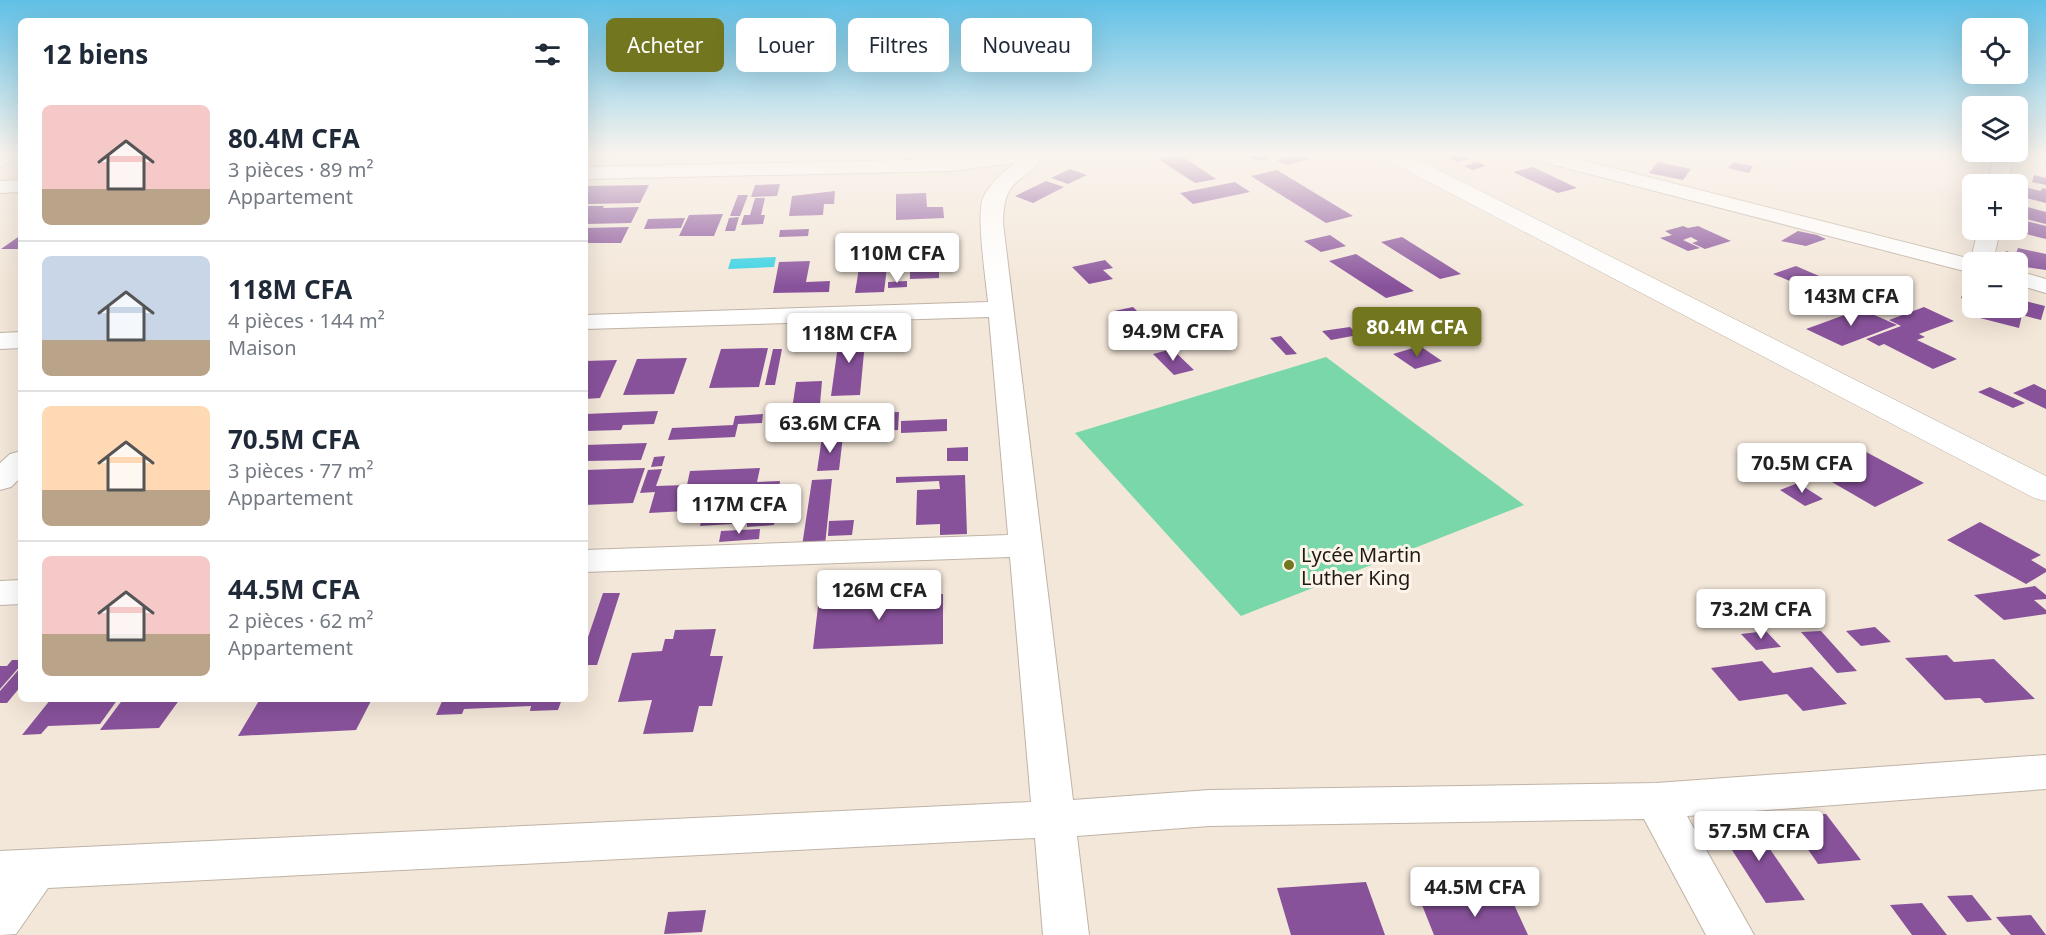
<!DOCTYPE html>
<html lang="fr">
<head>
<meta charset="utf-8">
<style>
  body { margin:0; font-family:"Noto Sans",sans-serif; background:#f6f6f7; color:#1f2937; height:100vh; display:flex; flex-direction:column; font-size:22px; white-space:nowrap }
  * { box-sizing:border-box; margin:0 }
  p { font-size:20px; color:#747a83 }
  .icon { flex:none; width:33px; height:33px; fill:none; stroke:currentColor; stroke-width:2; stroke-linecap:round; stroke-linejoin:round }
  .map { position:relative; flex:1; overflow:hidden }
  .drawer { position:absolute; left:18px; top:18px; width:570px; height:684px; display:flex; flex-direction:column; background:#fff; border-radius:9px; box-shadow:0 6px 24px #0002 }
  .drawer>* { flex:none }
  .guide { position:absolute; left:606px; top:18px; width:570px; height:54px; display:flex; gap:12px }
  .buttons { position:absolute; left:1962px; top:18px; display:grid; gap:12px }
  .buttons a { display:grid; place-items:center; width:66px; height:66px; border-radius:9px; background:#fff; box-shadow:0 6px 24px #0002; font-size:30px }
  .price { position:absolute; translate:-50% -51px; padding:0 14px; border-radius:6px; background:#fff; color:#222; font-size:20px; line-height:39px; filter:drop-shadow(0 2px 3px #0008) }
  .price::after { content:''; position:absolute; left:50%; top:36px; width:18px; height:14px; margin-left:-9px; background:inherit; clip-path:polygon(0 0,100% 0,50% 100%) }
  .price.current { background:#72761e; color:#fff }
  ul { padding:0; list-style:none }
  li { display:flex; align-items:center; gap:18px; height:150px; padding:0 24px }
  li+li { border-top:2px solid #e0e1e3 }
  li span { display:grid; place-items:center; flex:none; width:168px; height:120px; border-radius:9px; color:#555 }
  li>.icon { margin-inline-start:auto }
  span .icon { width:72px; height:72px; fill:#fffc; stroke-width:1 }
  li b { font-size:26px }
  h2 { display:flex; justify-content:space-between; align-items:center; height:72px; padding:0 24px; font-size:26px }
  .chip { padding:0 21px; border-radius:9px; background:#fff; box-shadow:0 6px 24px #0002; font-size:21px; line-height:54px }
  .chip.current { background:#72761e; color:#fff }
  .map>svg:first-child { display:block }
  .green { fill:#7ad7a9 }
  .water { fill:#34d1e3 }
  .building { fill:#88529b }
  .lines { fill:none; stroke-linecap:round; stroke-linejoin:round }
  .minor-casing { stroke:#bfb3a6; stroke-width:2 }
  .tertiary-casing { stroke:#bfb3a6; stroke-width:1 }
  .minor { fill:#fff; fill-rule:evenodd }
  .tertiary { fill:#fff; fill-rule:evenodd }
  .poi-dot { fill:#72761e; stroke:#fef4e9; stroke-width:2 }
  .labels { text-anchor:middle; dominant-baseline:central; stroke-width:6; stroke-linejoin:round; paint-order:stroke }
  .poi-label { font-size:20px; fill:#1e1a15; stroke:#fef4e9; text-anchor:start }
</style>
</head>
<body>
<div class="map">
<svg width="2046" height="935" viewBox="0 0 2046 935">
  <rect width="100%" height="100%" fill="#f3e7d9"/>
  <path class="green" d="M1326 357 1524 505 1241 616 1075 433Z"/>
  <path class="water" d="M776 257 774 267 728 269 731 259Z"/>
  <path class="building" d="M1180 155 1216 179 1195 183 1158 159Z
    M1251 155H1270L1269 160H1257L1249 157Z
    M1294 155H1303L1311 159 1286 165 1276 160Z
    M1461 155 1470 159 1457 162 1447 157Z
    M1478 162 1486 166 1473 170 1464 166Z
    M1658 162 1691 169 1683 180 1649 173Z
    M1733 162 1753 166 1749 173 1728 168Z
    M1533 167 1577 188 1558 193 1513 172Z
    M1070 169 1087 175 1068 184 1051 178Z
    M1277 170 1353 216 1326 223 1251 176Z
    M2034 175 2046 178V185L2032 182Z
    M1046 181 1064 187 1033 203 1015 196Z
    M1235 182 1250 192 1193 204 1180 193Z
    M780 184 777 196 751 197 755 185Z
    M649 185 640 203 585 204V186Z
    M2024 187 2041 191 2042 188 2046 189V203L2018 196V191L2022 192Z
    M835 191 834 204H824L823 215 789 216 792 196Z
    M926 193 927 207H943L944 218 896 220V194Z
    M738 195H748L740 216H730Z
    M755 198H765L761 215H765L763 224 741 225 744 215H750Z
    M2020 205 2046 212V224L2018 217Z
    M588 206H604L603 208 639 207 631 223 585 224V209Z
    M723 214 714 236H679L689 215Z
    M739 217 735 231H725L729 218Z
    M685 218 681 228 644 229 648 219Z
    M2018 219 2046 226V239L2010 230H2018Z
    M1683 226 1688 228 1698 226 1731 241 1705 249 1692 243 1698 241 1691 237 1683 240 1700 248 1688 251 1660 238 1672 235 1665 231Z
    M629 227 621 243H585V228Z
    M809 229 808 236 779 237 780 230Z
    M1798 231 1817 235 1826 239 1806 246 1781 241Z
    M21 235V249H1Z
    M1330 235 1346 246 1321 252 1304 241Z
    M1402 237 1461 274 1440 279 1381 242Z
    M2018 248 2046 254V270L2018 266V262H2002L2006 251 2016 254Z
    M1356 254 1414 291 1386 298 1329 261Z
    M898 258H929V263H897Z
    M843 260H871V265H842Z
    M1105 260 1113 268 1103 270 1113 279 1089 284 1072 267Z
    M810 261 806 282 830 281 829 292 773 293 779 262Z
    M1796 266 1849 289 1828 297 1773 274Z
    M887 267 884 292 855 293 859 268Z
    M939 267V278L910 279V268Z
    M907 281V287L888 288V282Z
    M1966 285 1972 287V301L1961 298Z
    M2018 299 2045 306 2041 320 2022 315 2019 328 1972 316 1975 308H2018Z
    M1133 307 1155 329 1136 333 1114 311Z
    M1924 307 1954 321 1919 334 1925 337 1917 340 1957 359 1933 369 1884 344 1879 346 1866 339 1901 326 1889 320Z
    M1861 309 1897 325 1842 346 1806 329Z
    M1350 327 1358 335 1331 340 1322 331Z
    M840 331H866L860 395 831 396Z
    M1281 336 1297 354 1286 355 1270 338Z
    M1420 346 1442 361 1415 369 1393 354Z
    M768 348 759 387 709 388 721 349Z
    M773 349H782L775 385H765Z
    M1172 349 1194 370 1174 375 1153 354Z
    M687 358 674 394 623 395 637 359Z
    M617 360 600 398 585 399V361Z
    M822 381 817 439 799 440 801 422 790 423 796 382Z
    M2034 384 2046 390V409L2013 393Z
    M1990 387 2025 403 2013 408 1978 392Z
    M658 411 654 424 623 425 621 430 585 431V414Z
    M899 412 898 430 824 433 826 415Z
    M763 414 762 423 738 424 735 437 668 440 672 428 733 425 735 416Z
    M947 419V431L901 433V421Z
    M843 436 839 470 817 471 822 437Z
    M647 443 641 460 585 461V445Z
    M1855 446 1924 483 1875 507 1806 467Z
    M968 447V461H947V448Z
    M665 456 662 466 651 467 654 457Z
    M645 468 633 503 585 505V470Z
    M760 468 757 482 780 481 774 525 747 527V523L700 526 704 510 649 513 655 492 640 493 648 470 662 469 656 486 687 485 690 471Z
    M965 475 967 534 940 535V524L916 525 917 490 940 489 939 481 896 483V477Z
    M832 479 825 545 802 546 812 480Z
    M1798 483 1823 499 1805 506 1780 490Z
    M854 520 852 535 828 536 829 521Z
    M1980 522 2041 555 2031 560 2046 569V572L2026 584 1947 540Z
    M760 529 759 539 719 542 721 531Z
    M2035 586 2046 595V599L2034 600 2046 610V614L2004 620 1974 595Z
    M603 593H620L597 665H585V646Z
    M943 594V644L813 649 819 598Z
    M1875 627 1891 642 1861 646 1846 631Z
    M716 629 710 656H723L712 706H699L693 732 643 734 652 700 618 702 632 653 662 651 665 639H673L675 630Z
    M1766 631 1781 647 1756 650 1741 634Z
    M1821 631 1857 671 1837 673 1801 632Z
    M1947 655 1954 662 1994 659 2035 699 1985 703 1980 698 1945 700 1905 658Z
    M12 660H21V665L0 689V666H7Z
    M1762 661 1773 673 1812 667 1847 704 1803 711 1787 694 1739 701 1711 668Z
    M21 667V686L7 703H0V691Z
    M51 699H118L100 724 48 726 41 734 22 735Z
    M123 699H180L159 728 100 730Z
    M260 699H372L356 730 238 736Z
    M443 699H562L558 710 530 711 531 706 464 709 462 714 436 715Z
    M1826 814 1861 860 1818 864 1785 816Z
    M1750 820 1805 900 1766 903 1714 822Z
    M1366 882 1385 935H1291L1277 888Z
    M1972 895 1992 920 1967 922 1947 896Z
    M1511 898 1528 935H1434L1422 905Z
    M1922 903 1947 935H1912L1890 905Z
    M706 910 702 932 664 934 668 912Z
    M2031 915 2046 935H2011L1996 917Z"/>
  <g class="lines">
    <g class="minor-casing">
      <path id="minor" d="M0 155H19L0 167Z
        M983 155H1045C1023 187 1004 173 1003 223L1073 800 1209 790 1656 783 2046 755V789L1687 816 1754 935H1706L1644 819 1209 826 1077 836 1089 935H1043L1035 838 48 888 16 934 0 935V851L1031 802 1010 557 585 572V550L1008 535 989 317 585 329V315L988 302C986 280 976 216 983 198 990 183 1003 172 1015 163L952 171 585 179V167L952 159Z
        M1529 155H1562L1971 259 1978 230H2000L1993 262H1972V273L1531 159Z
        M1994 155H2014L2008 184H1988Z
        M21 180V192L0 193V181Z
        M2018 271 2046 279V293L2018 285Z
        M21 332V348L0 349V333Z
        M21 451V477L11 487 0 490V463L10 454Z
        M21 580V604L0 605V581Z"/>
    </g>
    <g class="tertiary-casing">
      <path id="tertiary" d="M1382 155H1409L2046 476V501L2034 498 1385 159Z"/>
    </g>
    <use href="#minor" class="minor"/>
    <use href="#tertiary" class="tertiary"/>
  </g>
  <linearGradient id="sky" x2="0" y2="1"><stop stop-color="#60c0e6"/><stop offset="0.54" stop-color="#faf4ee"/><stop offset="1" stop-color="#faf4ee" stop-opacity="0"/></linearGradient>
  <rect width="2046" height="286" fill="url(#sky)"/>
  <circle class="poi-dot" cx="1289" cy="565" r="6"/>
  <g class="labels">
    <g class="poi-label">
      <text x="1301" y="554">Lycée Martin<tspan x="1301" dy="23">Luther King</tspan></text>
    </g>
  </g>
</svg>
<div class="buttons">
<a><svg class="icon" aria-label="locate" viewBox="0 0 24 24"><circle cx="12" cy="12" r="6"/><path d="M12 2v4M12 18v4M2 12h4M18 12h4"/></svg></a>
<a><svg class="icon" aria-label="layers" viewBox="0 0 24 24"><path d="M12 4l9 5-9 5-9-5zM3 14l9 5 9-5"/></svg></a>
<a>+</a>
<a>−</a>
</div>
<b class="price" style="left:897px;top:284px">110M CFA</b>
<b class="price" style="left:1851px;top:327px">143M CFA</b>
<b class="price current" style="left:1417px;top:358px">80.4M CFA</b>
<b class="price" style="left:1173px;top:362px">94.9M CFA</b>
<b class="price" style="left:849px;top:364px">118M CFA</b>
<b class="price" style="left:830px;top:454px">63.6M CFA</b>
<b class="price" style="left:1802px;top:494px">70.5M CFA</b>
<b class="price" style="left:739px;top:535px">117M CFA</b>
<b class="price" style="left:879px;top:621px">126M CFA</b>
<b class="price" style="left:1761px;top:640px">73.2M CFA</b>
<b class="price" style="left:1759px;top:862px">57.5M CFA</b>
<b class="price" style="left:1475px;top:918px">44.5M CFA</b>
<div class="guide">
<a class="chip current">Acheter</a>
<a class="chip">Louer</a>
<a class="chip">Filtres</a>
<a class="chip">Nouveau</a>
</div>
<section class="drawer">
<h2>12 biens<svg class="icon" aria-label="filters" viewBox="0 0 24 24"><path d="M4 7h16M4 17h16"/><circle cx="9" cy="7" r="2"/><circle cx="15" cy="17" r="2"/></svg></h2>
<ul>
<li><span style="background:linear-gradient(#f6c9c9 70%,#b9a48a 0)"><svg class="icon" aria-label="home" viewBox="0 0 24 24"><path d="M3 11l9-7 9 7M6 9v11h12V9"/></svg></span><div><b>80.4M CFA</b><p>3 pièces · 89 m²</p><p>Appartement</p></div></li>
<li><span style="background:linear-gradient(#c9d6e8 70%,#b9a48a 0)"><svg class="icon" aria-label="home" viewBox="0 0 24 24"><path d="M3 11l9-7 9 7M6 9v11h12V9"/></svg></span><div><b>118M CFA</b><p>4 pièces · 144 m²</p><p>Maison</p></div></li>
<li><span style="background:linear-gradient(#ffd9b3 70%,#b9a48a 0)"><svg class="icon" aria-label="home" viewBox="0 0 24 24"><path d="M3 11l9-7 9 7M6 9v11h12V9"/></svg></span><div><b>70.5M CFA</b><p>3 pièces · 77 m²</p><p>Appartement</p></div></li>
<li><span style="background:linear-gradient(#f6c9c9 65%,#b9a48a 0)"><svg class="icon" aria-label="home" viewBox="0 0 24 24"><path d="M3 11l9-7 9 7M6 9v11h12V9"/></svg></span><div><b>44.5M CFA</b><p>2 pièces · 62 m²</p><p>Appartement</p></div></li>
</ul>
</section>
</div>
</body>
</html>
